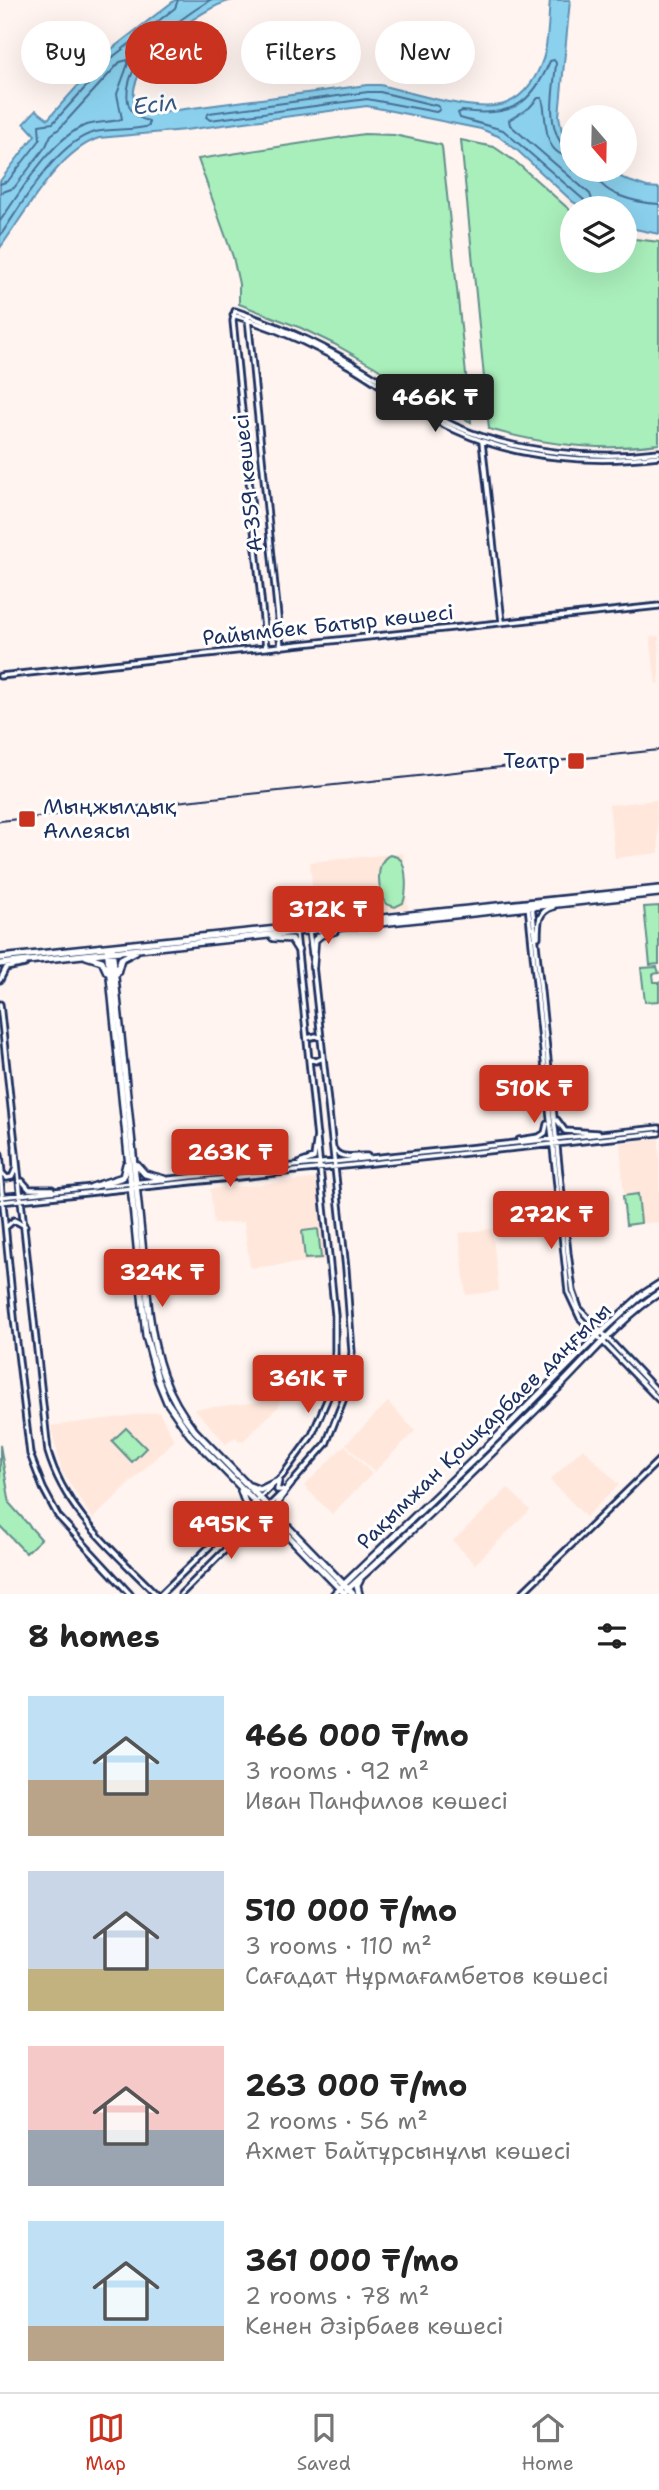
<!DOCTYPE html>
<html lang="en">
<head>
<meta charset="utf-8">
<style>
  body { margin:0; font-family:"Shantell Sans",sans-serif; background:#f2f2f2; color:#222; height:100vh; display:flex; flex-direction:column; font-size:26px; white-space:nowrap }
  * { box-sizing:border-box; margin:0 }
  p { font-size:23px; color:#767676 }
  .icon { flex:none; width:38px; height:38px; fill:none; stroke:currentColor; stroke-width:2; stroke-linecap:round; stroke-linejoin:round }
  .map { position:relative; height:1594px; overflow:hidden }
  .panel { display:flex; flex-direction:column; background:#fff; flex:1 }
  .panel>* { flex:none }
  .top-card { position:absolute; left:21px; top:21px; width:618px; height:63px; display:flex; gap:14px }
  .needle { width:46px; rotate:160deg }
  .tools { position:absolute; left:560px; top:105px; display:grid; gap:14px }
  .tools a { display:grid; place-items:center; width:77px; height:77px; border-radius:50%; background:#fff; box-shadow:0 7px 28px #0002; font-size:35px }
  .price { position:absolute; translate:-50% -60px; padding:0 16px; border-radius:7px; background:#c8321e; color:#fff; font-size:23px; line-height:46px; filter:drop-shadow(0 2px 4px #0008) }
  .price::after { content:''; position:absolute; left:50%; top:42px; width:21px; height:16px; margin-left:-10px; background:inherit; clip-path:polygon(0 0,100% 0,50% 100%) }
  .price.selected { background:#222; color:#fff }
  ul { padding:0; list-style:none }
  li { display:flex; align-items:center; gap:21px; height:175px; padding:0 28px }
  li span { display:grid; place-items:center; flex:none; width:196px; height:140px; border-radius:0px; color:#555 }
  li>.icon { margin-inline-start:auto }
  span .icon { width:84px; height:84px; fill:#fffc; stroke-width:1 }
  li b { font-size:30px }
  h2 { display:flex; justify-content:space-between; align-items:center; height:84px; padding:0 28px; font-size:30px }
  .chip { padding:0 24px; border-radius:32px; background:#fff; box-shadow:0 7px 28px #0002; font-size:24px; line-height:63px }
  .chip.selected { background:#c8321e; color:#fff }
  .dock { display:flex; justify-content:space-around; align-items:center; height:98px; border-top:2px solid #e0e0e0; background:#fff; font-size:19px; color:#767676 }
  .dock a { display:grid; justify-items:center; gap:4px }
  .dock .selected { color:#c8321e }
  .map>svg:first-child { display:block }
  .built { fill:#ffe7dc }
  .green { fill:#a9efbb; stroke:#628f8c; stroke-width:2 }
  .water { fill:#8bd1ed; stroke:#5e90b4; stroke-width:2 }
  .lines { fill:none; stroke-linecap:round; stroke-linejoin:round }
  .shore { stroke:#487097; stroke-width:2 }
  .minor-casing { stroke:#1b2f5e; stroke-width:9 }
  .major-casing { stroke:#1b2f5e; stroke-width:10 }
  .minor { stroke:#fff; stroke-width:3.5 }
  .major { stroke:#fff; stroke-width:5 }
  .tram { stroke:#1b2f5e; stroke-width:2 }
  .poi-dot { fill:#c8321e; stroke:#fff; stroke-width:2.5 }
  .labels { text-anchor:middle; dominant-baseline:central; stroke-width:6; stroke-linejoin:round; paint-order:stroke }
  .street-label { font-size:21px; fill:#1b2f5e; stroke:#fff }
  .poi-label { font-size:21px; fill:#1b2f5e; stroke:#fff; text-anchor:end }
  .water-label { font-size:23px; font-style:italic; fill:#375882; stroke:#fff }
</style>
</head>
<body>
<div class="map">
<svg width="659" height="1594" viewBox="0 0 659 1594">
  <rect width="100%" height="100%" fill="#fff4ef"/>
  <filter id="ink" filterUnits="userSpaceOnUse"><feTurbulence type="fractalNoise" baseFrequency=".0143" numOctaves="2"/><feDisplacementMap in="SourceGraphic" scale="14" xChannelSelector="R" yChannelSelector="G"/><feConvolveMatrix kernelMatrix="1 2 1 2 8 2 1 2 1" color-interpolation-filters="sRGB"/></filter>
  <g filter="url(#ink)">
    <path class="built" d="M659 636V683L656 684 650 637Z
      M656 800 659 853 615 858 609 805Z
      M403 853 408 909 315 918 310 862Z
      M659 1138V1222L626 1225 620 1143Z
      M316 1179 325 1260 250 1268 244 1222 214 1224 210 1189Z
      M492 1229 499 1291 466 1295 459 1233Z
      M279 1400V1406L243 1441H239L236 1437 226 1444 195 1409Z
      M388 1402 415 1431 374 1472 346 1444Z
      M159 1412 174 1440 93 1519 62 1472 51 1426Z
      M345 1445 372 1474 332 1514 304 1486Z
      M583 1448 619 1485 586 1517 550 1480Z
      M508 1488 530 1510 475 1564 453 1541Z"/>
    <path class="green" d="M364 134 394 135 441 145 442 147 471 422 419 397 375 367 334 344 301 328 239 304V284L233 257 198 159Z
      M461 140 494 147 516 162 572 212V261H625V235L635 239 659 242V444C601 452 545 445 489 429Z
      M390 855C395 856 397 856 401 860 407 869 407 894 403 903L395 907 386 904C378 892 374 862 390 855Z
      M659 906V964L650 965 644 907Z
      M657 967 659 973 653 974 654 982H659V1001L645 1002 641 968Z
      M638 1194 641 1223 626 1225 623 1196Z
      M318 1229 321 1258 305 1259 302 1231Z
      M126 1428 146 1448 132 1462 112 1441Z
      M0 1445 10 1504 41 1539 26 1553 0 1526Z"/>
    <path class="water" d="M175 0H233C201 6 116 69 137 108L145 113 170 111 367 85H380C410 92 480 115 507 103 525 96 537 77 543 59 549 41 548 19 550 0H570L559 116 562 132 572 144V170H606L629 181 647 187 659 188V234L625 227V208H584L573 202 518 151 498 136 481 129 367 106 185 130 99 138C57 152 25 214 0 248V181L35 135 24 123 36 110 48 119 109 51Z"/>
    <g class="lines">
      <path class="shore" d="M368 92H380L438 106 440 110 436 112 367 99 210 120 206 117 209 113Z
        M572 148 561 143C546 120 554 89 556 63L554 60 550 61C531 107 509 117 462 111L458 113 460 118 503 130 584 200 586 208
        M572 157C540 155 548 118 542 98H538L529 108 509 120 510 125 590 194 595 208
        M595 170C597 195 639 203 659 204
        M0 184 8 181 40 140 39 125 53 123 114 56 175 8 178 0
        M0 193 14 188 46 146 51 135 60 128 120 62 128 60V64L117 94 122 119C110 123 97 121 84 126 50 140 21 192 0 221
        M0 236C22 205 56 142 95 132 112 128 132 131 149 126V121C109 112 133 61 153 42 170 27 191 12 210 0"/>
      <g class="minor-casing">
        <path id="minor" d="M233 315C276 328 316 346 355 369 388 389 419 414 455 430 517 459 592 464 659 456
          M248 318 281 647
          M482 442 502 622
          M266 648 233 321 235 311C280 326 324 346 365 371 395 389 423 412 455 426 514 453 596 460 659 452
          M0 676 659 606
          M528 905 568 1292 580 1318 659 1400
          M532 905 568 1253 573 1291 579 1308 659 1393
          M309 931 312 954
          M538 937C538 923 538 911 553 907
          M0 980 6 968 25 964
          M0 1004 48 1452C66 1513 113 1550 156 1594
          M307 1038 316 1036 321 1038
          M310 1059 316 1061 323 1058
          M557 1120 565 1131 598 1133
          M519 1140 539 1137 545 1133 547 1124
          M333 1148C340 1161 354 1155 367 1156
          M0 1154 2 1173 7 1178 12 1177 16 1168 15 1148
          M300 1163 314 1158 317 1135
          M0 1173 15 1327 30 1454 43 1488 58 1516 130 1594
          M22 1181 29 1189H52
          M103 1186 659 1128
          M0 1197 92 1187
          M0 1202 659 1133
          M6 1227 14 1220 25 1226
          M279 1481 277 1490H283
          M291 1484 326 1444 348 1388 352 1352 346 1269 313 965
          M269 1506 281 1494
          M238 1521 241 1519 246 1521 245 1527
          M249 1526 263 1511
          M161 1594 282 1476 312 1435 330 1393 335 1364V1315L296 933
          M181 1594 244 1531
          M521 1594 659 1460"/>
      </g>
      <g class="major-casing">
        <path id="major" d="M273 938 291 939 298 950
          M107 947 146 1336 158 1380 167 1402 190 1435 345 1594
          M112 947 149 1312C155 1358 165 1394 195 1431L353 1594
          M86 956 102 961 107 972
          M0 958 659 889
          M0 964 659 893
          M313 967 315 940 321 935 335 931
          M117 973 121 959 136 951
          M137 1165 145 1174 164 1179
          M92 1187 123 1177 126 1164
          M250 1486 260 1490 276 1482
          M241 1491 246 1505 244 1513
          M282 1518 277 1507 280 1498 291 1484
          M244 1531C258 1522 258 1519 275 1524
          M347 1590C419 1525 489 1456 558 1388 588 1358 624 1315 659 1293
          M334 1594 495 1439 597 1336 642 1295 659 1284
          M359 1594 357 1586 360 1580"/>
      </g>
      <use href="#minor" class="minor"/>
      <use href="#major" class="major"/>
      <path class="tram" d="M0 821 659 750"/>
    </g>
  </g>
  <g class="poi-dot">
    <rect x="567" y="752" width="18" height="18" rx="3.5"/>
    <rect x="18" y="810" width="18" height="18" rx="3.5"/>
  </g>
  <g class="labels">
    <g class="street-label">
      <text transform="translate(248 483) rotate(-96)">А-359 көшесі</text>
      <text transform="translate(328 625) rotate(-6)">Райымбек Батыр көшесі</text>
      <text transform="translate(484 1426) rotate(-44)">Рақымжан Қошқарбаев даңғылы</text>
    </g>
    <g class="poi-label">
      <text x="560" y="761">Театр</text>
      <text x="43" y="807" text-anchor="start">Мыңжылдық<tspan x="43" dy="24">Аллеясы</tspan></text>
    </g>
    <g class="water-label">
      <text transform="translate(155 104) rotate(-7)">Есіл</text>
    </g>
  </g>
</svg>
<div class="tools">
<a><svg class="needle" viewBox="-14 -14 28 28"><path d="M0-13l5 13h-10z" fill="#e53935"/><path d="M0 13l5-13h-10z" fill="#767676"/></svg></a>
<a><svg class="icon" aria-label="layers" viewBox="0 0 24 24"><path d="M12 4l9 5-9 5-9-5zM3 14l9 5 9-5"/></svg></a>
</div>
<b class="price selected" style="left:435px;top:434px">466K ₸</b>
<b class="price" style="left:328px;top:946px">312K ₸</b>
<b class="price" style="left:534px;top:1125px">510K ₸</b>
<b class="price" style="left:230px;top:1189px">263K ₸</b>
<b class="price" style="left:551px;top:1251px">272K ₸</b>
<b class="price" style="left:162px;top:1309px">324K ₸</b>
<b class="price" style="left:308px;top:1415px">361K ₸</b>
<b class="price" style="left:231px;top:1561px">495K ₸</b>
<div class="top-card">
<a class="chip">Buy</a>
<a class="chip selected">Rent</a>
<a class="chip">Filters</a>
<a class="chip">New</a>
</div>
</div>
<section class="panel">
<h2>8 homes<svg class="icon" aria-label="filters" viewBox="0 0 24 24"><path d="M4 7h16M4 17h16"/><circle cx="9" cy="7" r="2"/><circle cx="15" cy="17" r="2"/></svg></h2>
<ul>
<li><span style="background:linear-gradient(#bfe0f5 60%,#b9a48a 0)"><svg class="icon" aria-label="home" viewBox="0 0 24 24"><path d="M3 11l9-7 9 7M6 9v11h12V9"/></svg></span><div><b>466 000 ₸/mo</b><p>3 rooms · 92 m²</p><p>Иван Панфилов көшесі</p></div></li>
<li><span style="background:linear-gradient(#c9d6e8 70%,#c2b280 0)"><svg class="icon" aria-label="home" viewBox="0 0 24 24"><path d="M3 11l9-7 9 7M6 9v11h12V9"/></svg></span><div><b>510 000 ₸/mo</b><p>3 rooms · 110 m²</p><p>Сағадат Нұрмағамбетов көшесі</p></div></li>
<li><span style="background:linear-gradient(#f6c9c9 60%,#9aa5b1 0)"><svg class="icon" aria-label="home" viewBox="0 0 24 24"><path d="M3 11l9-7 9 7M6 9v11h12V9"/></svg></span><div><b>263 000 ₸/mo</b><p>2 rooms · 56 m²</p><p>Ахмет Байтұрсынұлы көшесі</p></div></li>
<li><span style="background:linear-gradient(#bfe0f5 75%,#b9a48a 0)"><svg class="icon" aria-label="home" viewBox="0 0 24 24"><path d="M3 11l9-7 9 7M6 9v11h12V9"/></svg></span><div><b>361 000 ₸/mo</b><p>2 rooms · 78 m²</p><p>Кенен Әзірбаев көшесі</p></div></li>
</ul>
</section>
<nav class="dock">
<a class="selected"><svg class="icon" aria-label="map" viewBox="0 0 24 24"><path d="M3 6l6-2 6 2 6-2v14l-6 2-6-2-6 2zM9 4v14M15 6v14"/></svg>Map</a>
<a><svg class="icon" aria-label="saved" viewBox="0 0 24 24"><path d="M7 4h10v16l-5-4-5 4z"/></svg>Saved</a>
<a><svg class="icon" aria-label="home" viewBox="0 0 24 24"><path d="M3 11l9-7 9 7M6 9v11h12V9"/></svg>Home</a>
</nav>
</body>
</html>
